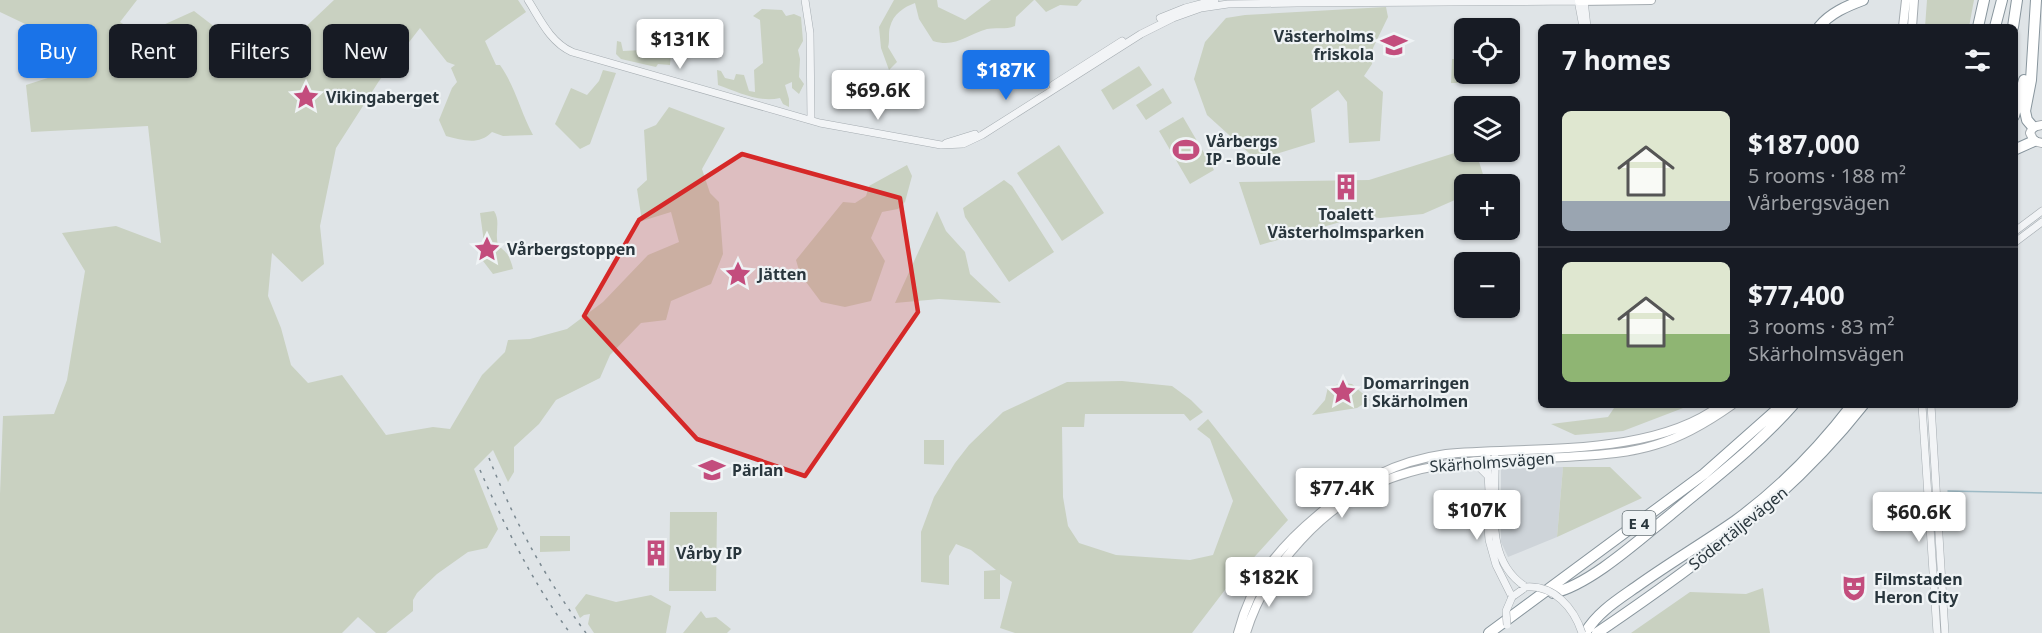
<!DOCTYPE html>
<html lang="en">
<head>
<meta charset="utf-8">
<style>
  body { margin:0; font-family:"Noto Sans",sans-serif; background:#20242c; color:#f1f3f6; height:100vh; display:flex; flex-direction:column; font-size:22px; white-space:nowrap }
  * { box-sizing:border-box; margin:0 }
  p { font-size:20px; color:#9ea1a6 }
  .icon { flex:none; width:33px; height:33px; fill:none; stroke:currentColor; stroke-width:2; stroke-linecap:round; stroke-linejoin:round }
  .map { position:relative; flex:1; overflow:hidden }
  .panel { position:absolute; left:1538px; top:24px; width:480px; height:384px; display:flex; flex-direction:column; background:#171b24; border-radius:9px; box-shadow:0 2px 4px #0004 }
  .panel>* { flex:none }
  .top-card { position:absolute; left:18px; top:24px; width:570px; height:54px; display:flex; gap:12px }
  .buttons { position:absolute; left:1454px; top:18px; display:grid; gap:12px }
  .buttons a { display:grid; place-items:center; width:66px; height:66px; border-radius:9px; background:#171b24; box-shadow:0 2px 4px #0004; font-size:30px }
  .price { position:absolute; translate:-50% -51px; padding:0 14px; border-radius:6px; background:#fff; color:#222; font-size:20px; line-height:39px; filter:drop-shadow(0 2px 3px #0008) }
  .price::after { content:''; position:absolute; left:50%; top:36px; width:18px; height:14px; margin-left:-9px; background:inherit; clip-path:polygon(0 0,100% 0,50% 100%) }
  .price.on { background:#1a73e8; color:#fff }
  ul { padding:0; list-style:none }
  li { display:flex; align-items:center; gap:18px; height:150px; padding:0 24px }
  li+li { border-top:2px solid #363941 }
  li span { display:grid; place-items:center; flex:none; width:168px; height:120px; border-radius:9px; color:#555 }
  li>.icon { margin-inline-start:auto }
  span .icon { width:72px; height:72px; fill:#fffc; stroke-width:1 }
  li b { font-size:26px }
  h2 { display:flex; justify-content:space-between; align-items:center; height:72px; padding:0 24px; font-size:26px }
  .chip { padding:0 21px; border-radius:9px; background:#171b24; box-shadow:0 2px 4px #0004; font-size:21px; line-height:54px }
  .chip.on { background:#1a73e8; color:#fff }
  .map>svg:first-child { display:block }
  .built { fill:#ced4d9 }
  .green { fill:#c9d1c1 }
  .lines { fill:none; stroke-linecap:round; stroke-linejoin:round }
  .stream { stroke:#9dbac5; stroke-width:1.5 }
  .tertiary-casing { stroke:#a5acb1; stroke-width:8 }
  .secondary-casing { stroke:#a5acb1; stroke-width:10 }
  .motorway-casing { stroke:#88959d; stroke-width:12 }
  .tertiary { stroke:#f2f4f6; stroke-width:7 }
  .secondary { stroke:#fff; stroke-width:8 }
  .motorway { stroke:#fff; stroke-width:10 }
  .rail { stroke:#7a8890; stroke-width:1.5; stroke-dasharray:3 6; stroke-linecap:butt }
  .tertiary-bridge-casing { stroke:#a5acb1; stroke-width:8; stroke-linecap:butt }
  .tertiary-bridge { stroke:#f2f4f6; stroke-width:7 }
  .marked { fill:#d62828; fill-opacity:0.2; stroke:#d62828; stroke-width:4.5; stroke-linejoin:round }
  .labels { text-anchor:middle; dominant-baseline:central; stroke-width:4.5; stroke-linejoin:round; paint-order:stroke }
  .shield { fill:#eff3f5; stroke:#646f74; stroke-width:1.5 }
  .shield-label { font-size:15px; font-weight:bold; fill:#29363d }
  .poi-label { font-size:16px; font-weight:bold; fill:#29363d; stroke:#eff3f5; text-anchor:start }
  .street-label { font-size:16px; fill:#29363d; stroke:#eff3f5 }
</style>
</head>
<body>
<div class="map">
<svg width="2042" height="633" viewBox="0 0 2042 633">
  <rect width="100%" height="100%" fill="#dfe4e7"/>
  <path class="built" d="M1563 467 1557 537 1508 557 1501 542V469Z"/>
  <path class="green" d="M0 0H137L120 22 141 35 194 11 220 31 224 65 245 77 296 36 334 0H518L526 12 485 41 496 65H500C516 88 520 111 533 135L503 136 492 132C478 146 463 140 446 136L439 120 452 88 457 82 451 68 455 65 447 62 420 28 379 81 336 148 320 226 324 264 302 282 272 253 268 296 281 328 291 365 308 383 342 375 386 435 433 427 450 429 482 375 505 352 508 340 530 339 567 329 603 302 648 255 679 242 671 212 642 221 637 189 647 180 644 130 656 125 669 107 725 128 702 169 710 193 719 202 723 254 711 284 671 301 666 320 641 323 610 355 600 378 556 400 539 424 514 447V472L508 482 493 450 474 469 498 529 487 548 468 552 437 574 417 593 413 600V611L386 633H376L358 617 342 633H0V494L3 416 54 414 67 380 85 271 62 233 116 226 161 243 148 126 31 132 26 85 51 77 42 32 0 12Z
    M894 0H937L938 7 965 20 991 0H1034L1016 17 1015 26C1005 30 996 27 987 29 966 35 956 48 933 41L919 19 915 3C904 7 893 14 890 27 888 33 890 40 888 47L897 62 889 70 881 48 879 27Z
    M1035 0H1082L1077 6 1060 5 1046 12Z
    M1927 0H1974L1969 27H1925Z
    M1386 7 1388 17 1373 48 1372 64 1364 76 1383 92 1380 141 1349 143 1347 102 1338 90 1311 109 1315 142 1276 154H1250L1207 115 1194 79 1205 42 1226 18 1245 15Z
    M762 9 782 10 786 16 794 14 801 17 803 41 798 50 800 59 799 77 804 84 799 94 792 88V82L785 85 789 99V107L783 104 780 98C759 103 738 92 718 85L717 70 721 71 725 78 734 80 736 74 744 75 749 91 755 92 754 70 763 63 760 20 753 16Z
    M617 41 621 42 623 51 642 50 649 56 658 45 672 44 670 65 658 64 656 67 621 59 616 54Z
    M1452 59H1464V74H1487V83H1451Z
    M1139 66 1152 85 1113 110 1101 90Z
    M603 70 616 73 590 144 580 149 555 124 571 88 587 95 599 81Z
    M1163 88 1172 103 1146 120 1136 105Z
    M1183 117 1214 170 1190 184 1159 131Z
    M1059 145 1104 213 1062 241 1017 173Z
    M1464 150 1476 152 1486 184H1464V196L1423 214 1380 218 1361 216 1260 245 1239 182 1369 180Z
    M907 165 912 176 905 202 898 209 882 212 871 238 885 261 871 301 845 307 821 302 800 274 796 260 843 202 855 203 866 196 869 186Z
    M1004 180 1012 186 1054 252 1009 282 965 217 963 208Z
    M494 211C500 220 496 229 497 239 497 247 504 249 508 255 510 259 512 264 513 269L493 274 483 261V235L480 213Z
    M937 211 946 231 965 252 970 274 1001 303 939 299 895 303Z
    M1122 381 1172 386 1191 400 1203 412 1190 421 1184 414H1085L1084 427H1062L1063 497 1068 526 1079 543 1116 555 1190 560 1213 555 1233 501 1210 439 1197 429 1208 419 1288 520 1228 586 1192 633H1015L1000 628 1012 582 1000 574V599H984V571L996 570 971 550 956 544 949 556V585L921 582V532L934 497 955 463 969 445 1003 412 1067 382Z
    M1343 383 1352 384 1370 400 1357 408 1312 415 1325 400 1328 387Z
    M1616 405H1691L1623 431 1575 435 1551 424 1608 417Z
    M924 440H944V465L924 464Z
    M1563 467H1610L1642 498 1557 537Z
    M670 512H717L716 591H669Z
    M540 536H570V551L540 552Z
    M1763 588 1770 633H1631L1690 592 1746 594Z
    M586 594 616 602 651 595 671 606 666 633H594L588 624 590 614 584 615 580 618 575 608Z
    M701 611 706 618 716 617 731 629 727 633H683Z"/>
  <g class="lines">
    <path class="stream" d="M1948 491 2042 493"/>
    <g class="tertiary-casing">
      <path id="tertiary" d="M528 0C540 19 550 42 572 52L820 123 941 145 963 144 982 135 1141 34 1173 18 1201 8 1228 4 1297 3 1579 1
        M805 0 810 33 811 120
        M1578 0 1583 27
        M1584 0 1587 27
        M1160 18 1185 8 1215 0
        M1053 85 1122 41
        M946 143 975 134
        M2014 232 2042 211
        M2014 243 2042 222
        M1922 405 1937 633
        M1931 405 1945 633
        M1487 457 1489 491 1487 516 1489 540 1496 565 1512 597 1526 587
        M1495 457C1497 501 1482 559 1526 587
        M1468 463 1479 467 1488 476"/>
    </g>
    <g class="secondary-casing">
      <path id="secondary" d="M1579 1 1651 0
        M1903 27 1906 0
        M1912 27 1914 0
        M2042 125 2033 127 2030 133 2034 141 2042 143
        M1238 633C1252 580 1278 548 1319 514 1357 482 1396 461 1446 454 1530 446 1651 458 1721 405
        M1246 633C1257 597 1276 567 1301 540 1378 456 1461 462 1565 457 1595 455 1626 454 1655 445 1683 437 1708 422 1732 405"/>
    </g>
    <g class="motorway-casing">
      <path id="motorway" d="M1819 27C1830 13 1847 6 1863 0
        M1978 27 1984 0
        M1995 27 2002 0
        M2013 27 2017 0
        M2014 116 2024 80
        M2033 127 2027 120 2025 111 2031 80 2036 0
        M2014 150 2034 141
        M1553 593C1590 585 1640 539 1670 515 1712 480 1757 446 1793 405
        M1489 633 1704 474 1782 405
        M1585 633C1598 612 1616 601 1636 587 1668 564 1702 544 1735 521 1779 489 1819 448 1852 405
        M1597 633C1694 567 1790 498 1863 405"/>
    </g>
    <use href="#tertiary" class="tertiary"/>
    <use href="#secondary" class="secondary"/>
    <use href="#motorway" class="motorway"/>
    <path class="rail" d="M489 458C514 521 545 578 586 633
      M480 470C505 527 533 583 570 633"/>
    <g class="tertiary-bridge-casing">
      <path id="tertiary-bridge" d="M1526 587C1554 585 1574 608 1582 633
        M1507 625 1506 611 1512 597"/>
    </g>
    <use href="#tertiary-bridge" class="tertiary-bridge"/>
  </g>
  <path class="marked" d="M742 154 900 198 918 312 805 476 697 439 584 316 639 220Z"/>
  <defs>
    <g id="school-bare" transform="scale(2.07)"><path d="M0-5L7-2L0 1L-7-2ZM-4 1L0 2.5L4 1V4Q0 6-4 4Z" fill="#c34d7d" stroke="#eff3f5" stroke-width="2.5" paint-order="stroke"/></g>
    <g id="sight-bare" transform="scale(2.07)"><path d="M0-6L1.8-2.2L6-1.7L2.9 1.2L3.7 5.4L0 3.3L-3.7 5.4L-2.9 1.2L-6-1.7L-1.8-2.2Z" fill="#c34d7d" stroke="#eff3f5" stroke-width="2.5" paint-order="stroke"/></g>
    <g id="stadium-bare" transform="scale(2.07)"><path d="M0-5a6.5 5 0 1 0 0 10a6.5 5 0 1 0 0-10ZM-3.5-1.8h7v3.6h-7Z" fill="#c34d7d" stroke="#eff3f5" stroke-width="2.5" paint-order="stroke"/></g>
    <g id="building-bare" transform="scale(2.07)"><path d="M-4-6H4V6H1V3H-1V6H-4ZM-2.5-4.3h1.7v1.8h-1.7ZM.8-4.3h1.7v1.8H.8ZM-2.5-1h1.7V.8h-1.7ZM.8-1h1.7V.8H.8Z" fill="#c34d7d" stroke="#eff3f5" stroke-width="2.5" paint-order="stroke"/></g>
    <g id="theatre-bare" transform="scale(2.07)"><path d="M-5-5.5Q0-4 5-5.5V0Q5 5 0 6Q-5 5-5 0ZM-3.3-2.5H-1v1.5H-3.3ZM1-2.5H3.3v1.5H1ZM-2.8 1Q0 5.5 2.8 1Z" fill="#c34d7d" stroke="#eff3f5" stroke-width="2.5" paint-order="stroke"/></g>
  </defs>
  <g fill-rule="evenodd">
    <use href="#school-bare" x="1394" y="45"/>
    <use href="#sight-bare" x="306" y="97"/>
    <use href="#stadium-bare" x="1186" y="150"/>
    <use href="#building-bare" x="1346" y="187"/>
    <use href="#sight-bare" x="487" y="249"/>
    <use href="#sight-bare" x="738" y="274"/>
    <use href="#sight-bare" x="1343" y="392"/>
    <use href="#school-bare" x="712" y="470"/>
    <use href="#building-bare" x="656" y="553"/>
    <use href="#theatre-bare" x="1854" y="588"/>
  </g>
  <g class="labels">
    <rect class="shield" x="1622.5" y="511" width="33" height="24" rx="4.5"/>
    <g class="shield-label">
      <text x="1639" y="523">E 4</text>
    </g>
    <g class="poi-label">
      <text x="1374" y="36" text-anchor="end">Västerholms<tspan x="1374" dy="18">friskola</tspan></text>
      <text x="326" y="97">Vikingaberget</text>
      <text x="1206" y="141">Vårbergs<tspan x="1206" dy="18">IP - Boule</tspan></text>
      <text x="1346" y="214" text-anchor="middle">Toalett<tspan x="1346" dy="18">Västerholmsparken</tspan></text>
      <text x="507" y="249">Vårbergstoppen</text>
      <text x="758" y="274">Jätten</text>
      <text x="1363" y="383">Domarringen<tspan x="1363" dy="18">i Skärholmen</tspan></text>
      <text x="732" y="470">Pärlan</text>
      <text x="676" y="553">Vårby IP</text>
      <text x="1874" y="579">Filmstaden<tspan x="1874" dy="18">Heron City</tspan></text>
    </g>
    <g class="street-label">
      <text transform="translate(1492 462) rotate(-4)">Skärholmsvägen</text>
      <text transform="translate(1738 528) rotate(-39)">Södertäljevägen</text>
    </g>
  </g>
</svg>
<div class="buttons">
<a><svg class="icon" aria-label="locate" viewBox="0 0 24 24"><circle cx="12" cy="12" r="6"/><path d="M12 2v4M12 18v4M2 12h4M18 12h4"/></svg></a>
<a><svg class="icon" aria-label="layers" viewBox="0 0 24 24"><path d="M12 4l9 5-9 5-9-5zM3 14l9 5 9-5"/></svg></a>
<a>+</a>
<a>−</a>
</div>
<b class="price" style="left:680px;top:70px">$131K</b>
<b class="price on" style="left:1006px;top:101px">$187K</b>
<b class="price" style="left:878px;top:121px">$69.6K</b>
<b class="price" style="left:1342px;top:519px">$77.4K</b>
<b class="price" style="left:1477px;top:541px">$107K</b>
<b class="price" style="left:1919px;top:543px">$60.6K</b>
<b class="price" style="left:1269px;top:608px">$182K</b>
<div class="top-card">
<a class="chip on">Buy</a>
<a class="chip">Rent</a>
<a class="chip">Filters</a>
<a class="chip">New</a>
</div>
<section class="panel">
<h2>7 homes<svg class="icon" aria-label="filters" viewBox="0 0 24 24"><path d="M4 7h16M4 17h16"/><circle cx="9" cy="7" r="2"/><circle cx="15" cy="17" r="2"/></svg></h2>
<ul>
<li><span style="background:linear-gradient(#dfe7d0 75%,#9aa5b1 0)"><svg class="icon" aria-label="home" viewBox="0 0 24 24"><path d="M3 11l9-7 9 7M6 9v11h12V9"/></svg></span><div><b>$187,000</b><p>5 rooms · 188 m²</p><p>Vårbergsvägen</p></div></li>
<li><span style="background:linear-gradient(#dfe7d0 60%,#8fb573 0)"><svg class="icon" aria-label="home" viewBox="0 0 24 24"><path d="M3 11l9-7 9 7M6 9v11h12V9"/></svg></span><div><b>$77,400</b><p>3 rooms · 83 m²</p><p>Skärholmsvägen</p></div></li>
</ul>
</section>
</div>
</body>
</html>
